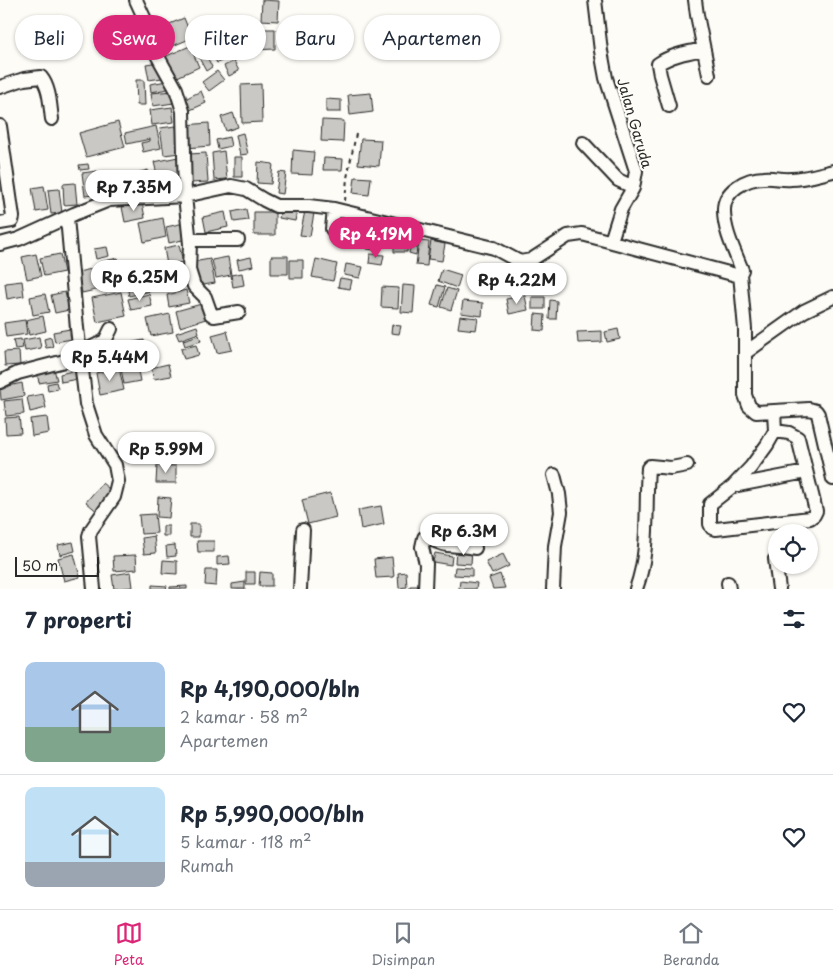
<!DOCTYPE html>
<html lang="id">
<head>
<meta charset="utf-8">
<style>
  body { margin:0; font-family:"Playpen Sans",sans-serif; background:#f6f6f7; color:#1f2937; height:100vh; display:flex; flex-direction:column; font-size:19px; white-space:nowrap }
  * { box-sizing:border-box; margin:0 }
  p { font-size:16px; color:#747a83 }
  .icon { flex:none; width:28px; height:28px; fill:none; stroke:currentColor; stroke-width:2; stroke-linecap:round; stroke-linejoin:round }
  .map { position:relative; height:589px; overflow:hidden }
  .side { display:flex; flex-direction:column; background:#fff; flex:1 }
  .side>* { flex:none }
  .guide { position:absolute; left:15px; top:15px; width:500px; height:45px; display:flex; gap:10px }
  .tools { position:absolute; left:768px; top:524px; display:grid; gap:10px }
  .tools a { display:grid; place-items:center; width:50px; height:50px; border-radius:50%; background:#fff; box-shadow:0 1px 4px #0004; font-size:25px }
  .scale { position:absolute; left:15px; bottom:12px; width:84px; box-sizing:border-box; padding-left:5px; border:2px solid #2b2b2b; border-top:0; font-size:14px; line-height:18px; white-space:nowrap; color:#2b2b2b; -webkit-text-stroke:4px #fdfcf7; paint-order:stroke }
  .price { position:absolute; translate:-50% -42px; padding:0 11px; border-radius:18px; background:#fff; color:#222; font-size:16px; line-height:32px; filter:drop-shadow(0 1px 2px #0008) }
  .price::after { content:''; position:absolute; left:50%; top:30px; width:15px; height:11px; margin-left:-8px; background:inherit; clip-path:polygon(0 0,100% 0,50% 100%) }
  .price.on { background:#db2777; color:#fff }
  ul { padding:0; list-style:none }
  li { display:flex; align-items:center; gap:15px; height:125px; padding:0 25px }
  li+li { border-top:1px solid #e0e1e3 }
  li span { display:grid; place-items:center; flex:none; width:140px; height:100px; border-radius:10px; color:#555 }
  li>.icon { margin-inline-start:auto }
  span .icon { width:60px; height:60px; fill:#fffc; stroke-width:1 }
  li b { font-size:21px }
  h2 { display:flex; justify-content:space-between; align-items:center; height:60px; padding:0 25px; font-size:21px }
  .tag { padding:0 18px; border-radius:22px; background:#fff; box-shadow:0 1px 4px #0004; font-size:18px; line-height:45px }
  .tag.on { background:#db2777; color:#fff }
  .tab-bar { display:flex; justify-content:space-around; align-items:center; height:70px; border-top:1px solid #e0e1e3; background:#fff; font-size:14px; color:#747a83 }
  .tab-bar a { display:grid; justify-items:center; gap:2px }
  .tab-bar .on { color:#db2777 }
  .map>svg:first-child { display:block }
  .building { fill:#c9c8c4; stroke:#2b2b2b }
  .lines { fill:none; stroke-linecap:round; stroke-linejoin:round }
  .street-casing { stroke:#2b2b2b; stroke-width:16 }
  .path { stroke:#2b2b2b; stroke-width:2; stroke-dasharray:4 4; stroke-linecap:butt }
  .street { stroke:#fdfcf7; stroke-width:12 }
  .labels { text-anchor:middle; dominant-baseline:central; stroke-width:4.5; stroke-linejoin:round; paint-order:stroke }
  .street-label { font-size:14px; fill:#2b2b2b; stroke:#fdfcf7 }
</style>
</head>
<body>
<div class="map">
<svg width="833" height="589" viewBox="0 0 833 589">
  <rect width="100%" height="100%" fill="#fdfcf7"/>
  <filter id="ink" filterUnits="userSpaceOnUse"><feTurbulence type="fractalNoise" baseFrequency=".02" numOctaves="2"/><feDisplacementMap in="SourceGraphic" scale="10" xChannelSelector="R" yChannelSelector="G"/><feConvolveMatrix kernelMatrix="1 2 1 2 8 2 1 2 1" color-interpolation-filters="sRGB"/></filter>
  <g filter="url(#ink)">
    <path class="building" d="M262 0 279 1 278 21 261 20Z
      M184 18 192 38 158 52 150 32Z
      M241 21 245 46 235 48 230 23Z
      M223 25 226 36 212 40 209 29Z
      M254 29H275V49L254 50Z
      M201 30 209 47 201 50 194 33Z
      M225 43 232 56 217 63 210 51Z
      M190 46 199 67 173 79 164 57Z
      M205 53 212 67 206 71 198 56Z
      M234 61 239 71 229 76 224 66Z
      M159 62 162 78 149 80 146 64Z
      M217 71 224 80 209 91 202 82Z
      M136 80H144L145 105H137Z
      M167 81 168 89 151 92 150 84Z
      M261 84 262 122 242 123 241 85Z
      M173 91 174 103 153 106 151 93Z
      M201 91 206 103 188 111 183 100Z
      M371 93 373 112 350 115 348 95Z
      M326 99 341 100V112H326Z
      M172 107 174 122 152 125 150 110Z
      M233 113 238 127 226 131 221 117Z
      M322 120 344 121 343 142 321 141Z
      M118 122 125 147 86 157 79 133Z
      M209 123 210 146 186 148 185 125Z
      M156 126 161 148 143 152 141 143 150 141V139L127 144 125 133Z
      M176 126 180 153 164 155 160 128Z
      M243 133 248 154 240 155 236 135Z
      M229 137 231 146 218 149 216 140Z
      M361 139 381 140 379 166 358 164Z
      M293 150 314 152 312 175 292 174Z
      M224 151 227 179 214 180 212 153Z
      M206 153 208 182 191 183 189 154Z
      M178 157 183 177 159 183 154 162Z
      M234 157H242V177H234Z
      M324 158 343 159 342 170H323Z
      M258 162 273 164 271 184 257 183Z
      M88 164 89 169 80 170 79 165Z
      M148 170 151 181 131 185 129 175Z
      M97 171 100 194 85 196 82 173Z
      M279 172 286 173 283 194 276 193Z
      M355 177 371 178 369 195 353 193Z
      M75 183 77 204 64 205 63 184Z
      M44 186 48 210 36 212 32 188Z
      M59 189 62 213 51 214 48 190Z
      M142 202 145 218 125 222 122 207Z
      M281 207 297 211 295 221 279 218Z
      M246 209 248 220 234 222 232 212Z
      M305 211 314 213 310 236 300 235Z
      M225 212 228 227 206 232 203 217Z
      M254 212H275V235H254Z
      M163 218 166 237 144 242 140 223Z
      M184 223 187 239 169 243 166 227Z
      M353 223 362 225 359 238 350 236Z
      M362 225 370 227 367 237 360 235Z
      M394 237H408L407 252H394Z
      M366 238 376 239V250L366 249Z
      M412 238 418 240 416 255 409 253Z
      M419 241 429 242 427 266 416 265Z
      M431 241 445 244 442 261 428 259Z
      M179 245 183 262 167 265 164 248Z
      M107 247 109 256 96 259 94 249Z
      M36 254 41 276 27 279 22 257Z
      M60 254 64 272 44 276 40 258Z
      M370 254 384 255 382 265 369 263Z
      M271 256H288V274H271Z
      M228 257 231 275 216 278 212 260Z
      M251 257 253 266 239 269 237 260Z
      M118 258 120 270 102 274 100 262Z
      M210 259 215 283 198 286 193 262Z
      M316 259 337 264 333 281 312 277Z
      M290 260H303V278H290Z
      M346 264 363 267 360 278 344 275Z
      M492 267 506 270 503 285 488 281Z
      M96 268 100 289 82 293 78 272Z
      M170 268 173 283 162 285 159 270Z
      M442 269 461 275 457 288 438 281Z
      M242 273 244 285 233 287 231 275Z
      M148 276 151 291 129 296 126 280Z
      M507 277 514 278 511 291 504 290Z
      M340 278 352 280 350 289 338 287Z
      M22 281 24 296 7 299 5 283Z
      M403 285 415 286 413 313 401 312Z
      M437 285 445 287 439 307 431 305Z
      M382 287 399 288 398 308 381 307Z
      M447 288 457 291 451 310 441 307Z
      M186 290 189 303 169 307 167 295Z
      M65 292 69 310 55 313 51 295Z
      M121 292 126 316 97 322 92 298Z
      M45 294 49 312 33 315 30 297Z
      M149 294 152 306 131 310 128 299Z
      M525 296 528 310 509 314 506 299Z
      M532 297H545V309H532Z
      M550 300 557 301 556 319H549Z
      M463 301 483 303 482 316 461 313Z
      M205 303 209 318 180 327 176 311Z
      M170 314 173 332 151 336 147 319Z
      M535 314 545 315 544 331 534 330Z
      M43 316 46 331 29 335 26 320Z
      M460 316 478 318 476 330 458 328Z
      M25 320 27 334 6 337 4 323Z
      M392 325 401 326 399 334 391 333Z
      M197 326 199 333 179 340 176 333Z
      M70 329 72 339 55 342 53 332Z
      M618 329 620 339 607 342 605 332Z
      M227 331 232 350 217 353 212 335Z
      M602 331V342L578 343 577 332Z
      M199 335 201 341 185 346 183 340Z
      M39 337 41 348 25 351 23 340Z
      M51 337 53 347 46 348 44 339Z
      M21 339 23 348 15 349 13 340Z
      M144 340 147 355 121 361 118 345Z
      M196 345 199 355 184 359 181 349Z
      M19 351 20 365 5 366 4 352Z
      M112 357 114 367 97 371 95 360Z
      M136 361 140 381 124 384 120 364Z
      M168 364 171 376 154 379 151 368Z
      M119 368 124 390 100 395 96 373Z
      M54 369 57 380 39 383 37 372Z
      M76 370 78 379 61 382 60 374Z
      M56 382 58 389 48 391 47 384Z
      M22 383 24 396 1 400 0 388Z
      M43 394 46 408 30 412 27 397Z
      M22 399 24 414 6 416 4 401Z
      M19 417 21 433 6 434 5 418Z
      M47 417 49 433 32 436 30 419Z
      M157 465 176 466V483H156Z
      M102 483 115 494 99 513 86 502Z
      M330 493 336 517 308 524 302 500Z
      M158 497 171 498 169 518 157 517Z
      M381 506 384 524 361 529 358 510Z
      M155 514 157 533 141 534 139 515Z
      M190 524H199V537H190Z
      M163 526H169V536H163Z
      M154 536 156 553 144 554 142 538Z
      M197 541H214V552H198Z
      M73 542 75 551 60 555 58 545Z
      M175 545 176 556 167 557 166 546Z
      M456 549 472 550 471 564 455 563Z
      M435 553 452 556 451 565 433 562Z
      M74 554 80 577 64 581 58 558Z
      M503 554 509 566 492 574 486 562Z
      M136 555 137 569 114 571 113 556Z
      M229 556 230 564 217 565V557Z
      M392 557 394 577 376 578 374 559Z
      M163 560 177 561V574L162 573Z
      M455 567 472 568V576L454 575Z
      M206 570H217L216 586 205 585Z
      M131 572 133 587 114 589 112 575Z
      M246 572H255V584H246Z
      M260 572 272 573V586H259Z
      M406 572 407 587 399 588 398 573Z
      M500 574 505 588 493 589 489 578Z
      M460 581 477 583 476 589H459Z
      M245 582V589H232V584Z
      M152 585 167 586 166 589H152Z
      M187 586V589H170V587Z
      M410 586H421V589H410Z"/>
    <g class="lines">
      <g class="street-casing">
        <path id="street" d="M136 0 147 24V37L176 89 183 111 185 196 190 244 189 270 194 286 205 297 211 314 214 316 239 312
          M595 0 601 51 606 78 636 171 633 188 621 209 611 241
          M695 0 697 15 709 75
          M0 87 24 79 41 77C50 88 50 105 52 119
          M669 106 660 75 658 64C671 55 689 52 704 49
          M0 126 13 217 12 221 0 223
          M583 143 618 180 633 187
          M833 171C820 174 805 179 791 179 782 180 773 177 764 178 746 178 723 191 724 211 724 231 735 252 742 270L740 274 745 329V395L749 406 756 412 809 409 816 411 818 414 833 479
          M67 218 77 328 86 404 96 435 115 465 118 481 114 497 91 530 89 536 94 589
          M332 229 334 209
          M190 240H238
          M0 244 19 239 74 214 109 200 185 196 231 186 246 189 264 200 276 206H309L334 209 494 248 520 262 531 260 568 236 582 234 736 275 740 274
          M80 353 105 341 111 329
          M745 353 804 311 833 297
          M0 382 18 373 80 357
          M774 411 775 431 767 445 751 467 733 486 710 504V524L712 528 716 529 810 518 814 515 816 511 798 438 789 433 775 431
          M733 486 806 472
          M775 559 779 589
          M728 583 729 589
          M300 589 303 530
          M425 589 426 564 422 547 424 538C432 538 439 544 447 545 457 546 466 546 475 548
          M553 589 555 546 561 512 559 494 554 475
          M636 589C650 551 645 508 648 468L650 466 671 468 687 465"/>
      </g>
      <path class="path" d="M345 201 347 178 356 134"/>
      <use href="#street" class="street"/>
    </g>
  </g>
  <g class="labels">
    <g class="street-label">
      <text transform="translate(635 123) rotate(74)">Jalan Garuda</text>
    </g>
  </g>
</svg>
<div class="tools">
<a><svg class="icon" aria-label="locate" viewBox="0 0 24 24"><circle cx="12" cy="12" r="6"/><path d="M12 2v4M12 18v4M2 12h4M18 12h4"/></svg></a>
</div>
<div class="scale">50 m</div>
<b class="price" style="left:134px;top:212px">Rp 7.35M</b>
<b class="price on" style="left:376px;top:259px">Rp 4.19M</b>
<b class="price" style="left:140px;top:302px">Rp 6.25M</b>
<b class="price" style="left:517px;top:305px">Rp 4.22M</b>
<b class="price" style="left:110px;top:382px">Rp 5.44M</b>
<b class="price" style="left:166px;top:474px">Rp 5.99M</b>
<b class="price" style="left:464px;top:556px">Rp 6.3M</b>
<div class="guide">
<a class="tag">Beli</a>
<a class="tag on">Sewa</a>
<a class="tag">Filter</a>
<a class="tag">Baru</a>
<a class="tag">Apartemen</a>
</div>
</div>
<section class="side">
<h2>7 properti<svg class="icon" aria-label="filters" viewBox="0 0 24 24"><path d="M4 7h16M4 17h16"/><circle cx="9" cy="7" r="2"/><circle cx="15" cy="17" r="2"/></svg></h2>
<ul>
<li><span style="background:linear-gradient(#a9c7e8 65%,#7fa58c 0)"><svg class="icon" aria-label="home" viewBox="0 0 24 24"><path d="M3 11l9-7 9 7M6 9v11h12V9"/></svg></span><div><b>Rp 4,190,000/bln</b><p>2 kamar · 58 m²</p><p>Apartemen</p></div><svg class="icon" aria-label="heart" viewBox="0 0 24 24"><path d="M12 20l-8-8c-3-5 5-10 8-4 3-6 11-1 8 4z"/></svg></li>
<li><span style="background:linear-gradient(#bfe0f5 75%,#9aa5b1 0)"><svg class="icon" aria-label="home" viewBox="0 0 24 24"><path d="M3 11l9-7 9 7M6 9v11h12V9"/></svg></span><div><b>Rp 5,990,000/bln</b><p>5 kamar · 118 m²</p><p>Rumah</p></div><svg class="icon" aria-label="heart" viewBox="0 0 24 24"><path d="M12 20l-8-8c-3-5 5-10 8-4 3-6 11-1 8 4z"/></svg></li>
</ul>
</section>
<nav class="tab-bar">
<a class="on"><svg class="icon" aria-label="map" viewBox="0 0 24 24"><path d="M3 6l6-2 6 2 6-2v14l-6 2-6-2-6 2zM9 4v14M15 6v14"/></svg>Peta</a>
<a><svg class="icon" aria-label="saved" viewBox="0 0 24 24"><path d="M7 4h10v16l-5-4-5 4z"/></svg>Disimpan</a>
<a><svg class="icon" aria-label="home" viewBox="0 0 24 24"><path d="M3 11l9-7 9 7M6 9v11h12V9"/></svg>Beranda</a>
</nav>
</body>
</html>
